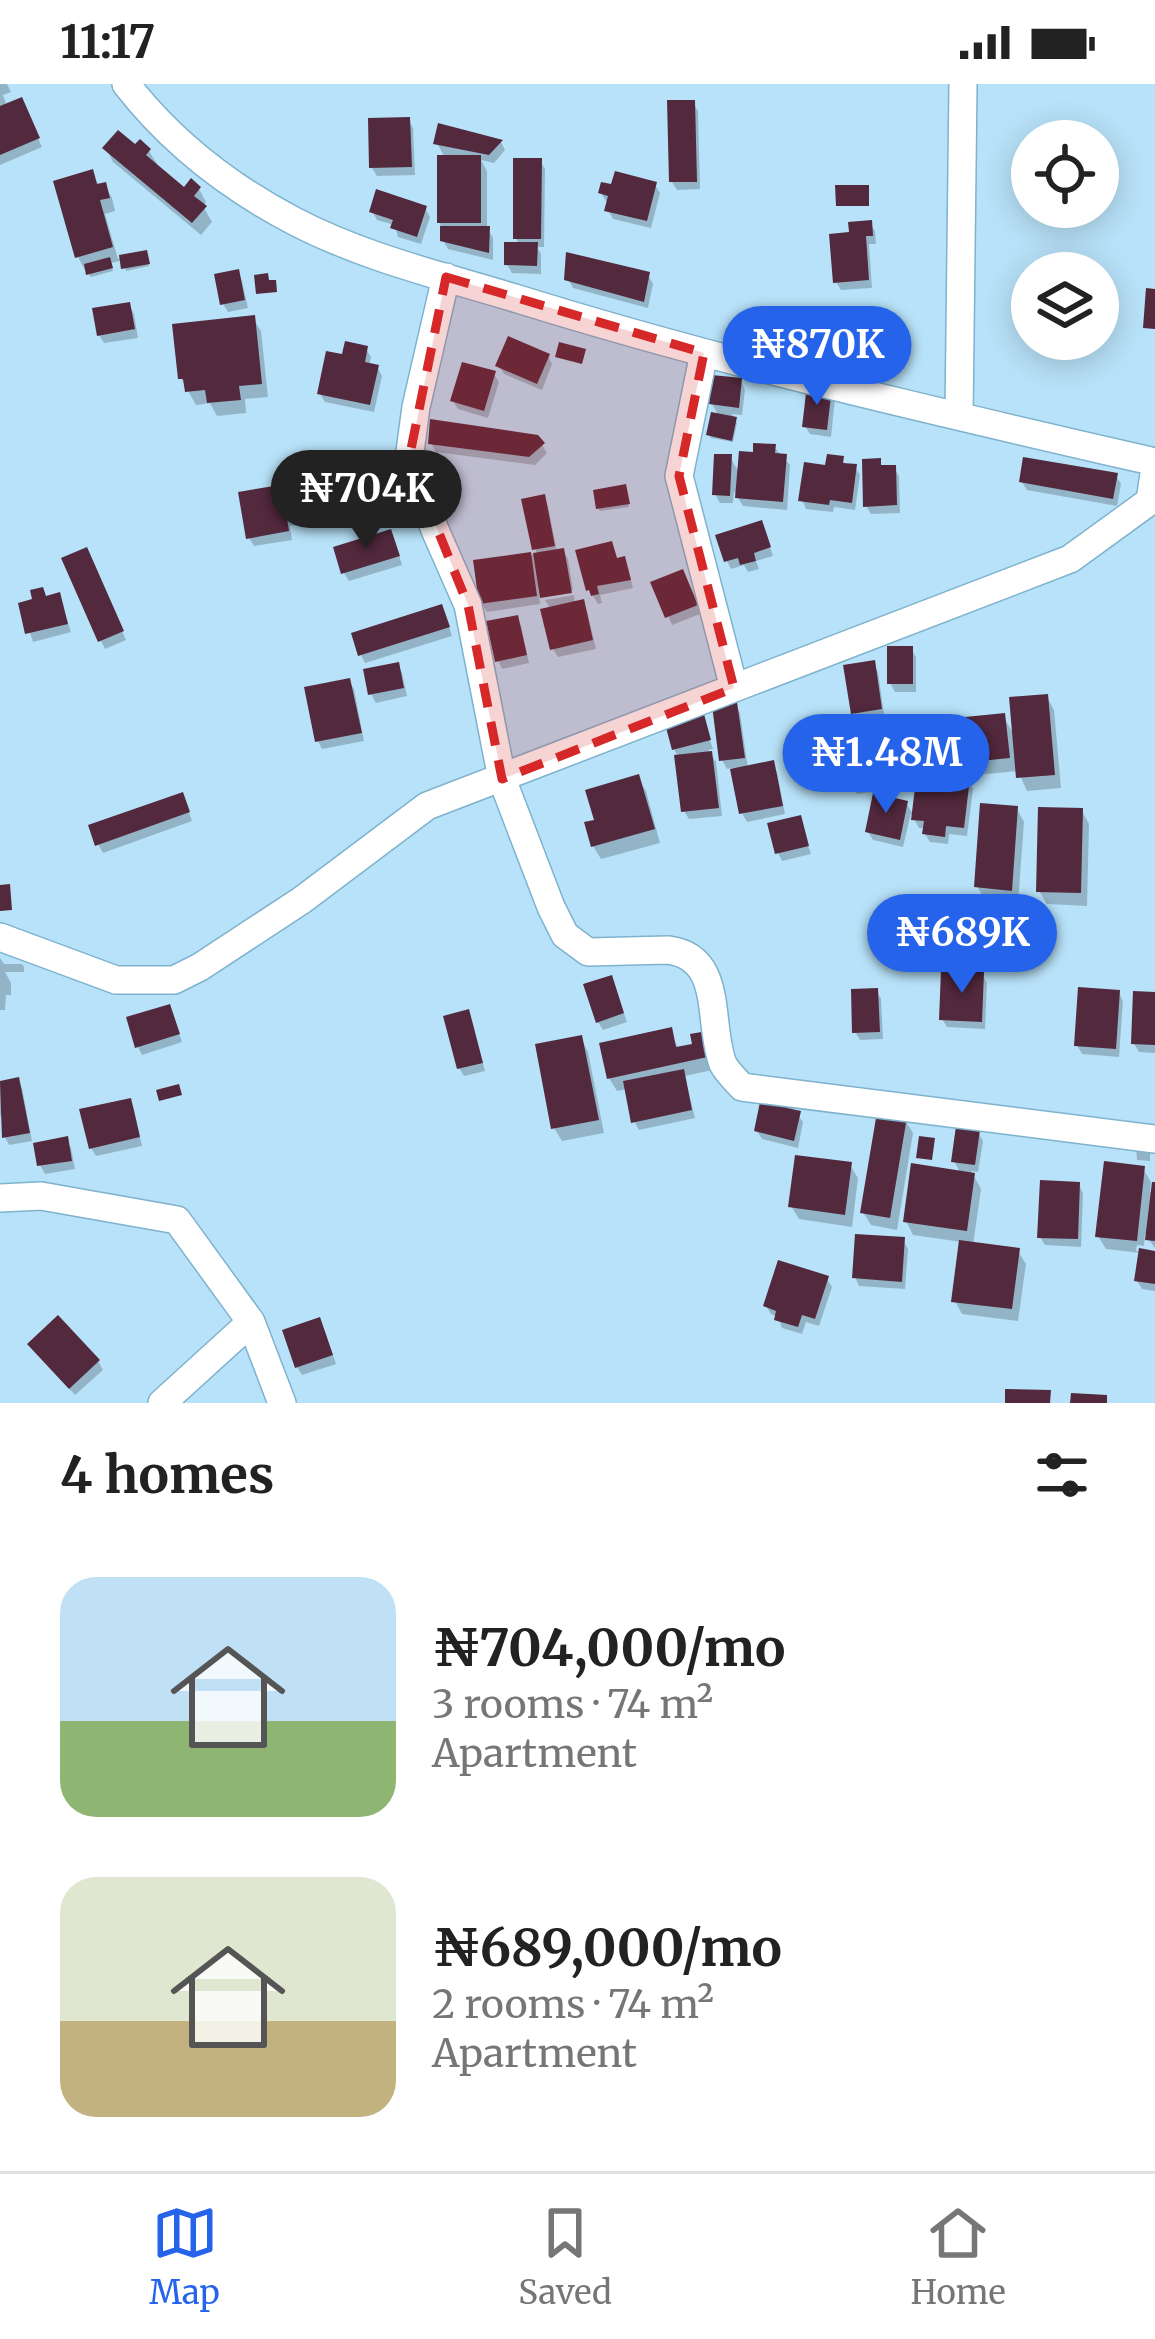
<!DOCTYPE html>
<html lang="en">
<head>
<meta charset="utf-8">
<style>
  body { margin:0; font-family:Merriweather,serif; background:#f6f6f6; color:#222; height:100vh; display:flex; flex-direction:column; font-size:45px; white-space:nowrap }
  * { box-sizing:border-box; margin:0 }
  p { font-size:39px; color:#767676 }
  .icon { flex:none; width:66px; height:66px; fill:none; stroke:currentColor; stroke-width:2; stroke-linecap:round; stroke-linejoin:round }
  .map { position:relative; height:1319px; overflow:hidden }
  .drawer { display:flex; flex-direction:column; background:#fff; flex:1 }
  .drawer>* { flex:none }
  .fabs { position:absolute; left:1011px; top:36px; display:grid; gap:24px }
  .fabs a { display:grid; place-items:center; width:108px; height:108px; border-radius:50%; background:#fff; box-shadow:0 6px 30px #0003; font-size:60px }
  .price { position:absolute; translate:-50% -102px; padding:0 27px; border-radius:42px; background:#2563eb; color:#fff; font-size:39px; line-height:78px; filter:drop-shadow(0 3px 6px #0008) }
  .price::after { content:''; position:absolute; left:50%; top:72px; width:36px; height:27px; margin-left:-18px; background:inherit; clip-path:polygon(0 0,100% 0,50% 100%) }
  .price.on { background:#222; color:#fff }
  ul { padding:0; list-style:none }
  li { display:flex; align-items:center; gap:36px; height:300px; padding:0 60px }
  li span { display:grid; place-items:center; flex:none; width:336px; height:240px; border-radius:36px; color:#555 }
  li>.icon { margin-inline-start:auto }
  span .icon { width:144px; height:144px; fill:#fffc; stroke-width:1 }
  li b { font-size:51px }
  h2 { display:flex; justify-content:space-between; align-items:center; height:144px; padding:0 60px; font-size:51px }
  .status { display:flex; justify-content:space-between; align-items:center; height:84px; padding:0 60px; background:#fff; direction:ltr }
  .status svg { height:33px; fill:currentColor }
  .tab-bar { display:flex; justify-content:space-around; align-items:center; height:168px; border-top:3px solid #e0e0e0; background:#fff; font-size:33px; color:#767676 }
  .tab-bar a { display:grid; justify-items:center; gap:6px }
  .tab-bar .on { color:#2563eb }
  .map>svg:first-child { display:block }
  .shadow { fill:#0003 }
  .building { fill:#53293d }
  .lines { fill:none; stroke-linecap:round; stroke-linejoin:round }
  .minor-casing { stroke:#7eb2cd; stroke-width:30 }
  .minor { stroke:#fff; stroke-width:27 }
  .marked { fill:#d62828; fill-opacity:0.2; stroke:#d62828; stroke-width:9; stroke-dasharray:24 15; stroke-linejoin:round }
</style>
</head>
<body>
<div class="status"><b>11:17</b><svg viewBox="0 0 49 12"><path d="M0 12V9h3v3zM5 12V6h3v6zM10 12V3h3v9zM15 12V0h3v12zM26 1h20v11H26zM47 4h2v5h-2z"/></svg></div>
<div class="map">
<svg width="1155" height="1319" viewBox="0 0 1155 1319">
  <rect width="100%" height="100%" fill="#b8e2f9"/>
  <path class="shadow" d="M0 0H7L11 8 3 11 7 22 25 25 42 63 0 81Z
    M693 19 698 27 700 105 677 106 672 98Z
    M408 36 413 44 415 91 377 92 372 84Z
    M440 43 501 58 505 66 494 79 481 76 487 87V144L493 154V176L448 165 443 156 440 139 445 74 437 59Z
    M106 64 149 67 157 80 155 82 184 107 199 105 206 118 203 122 212 138 201 151 113 78Z
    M540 77 545 85 544 163H537L541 170V190L512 189 507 180 519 161 516 154Z
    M92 89 100 103 104 101 112 114 115 127 105 130 118 175 146 169 149 182 126 187 123 176 111 179 113 187 91 193 85 186 78 173 57 99Z
    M655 101 660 109 651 144 613 135 608 126 610 118 606 117 601 109Z
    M425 124 430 133 421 160 398 153 395 141 377 136 372 127Z
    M870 139 875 147 876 160H869L872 204 841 206 836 198 852 151Z
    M238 188 242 197 248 224 228 228 223 220Z
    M648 191 653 200 648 224 573 204 568 195Z
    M129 221 134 230 138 254 104 259 99 251Z
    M253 234 261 247 268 313 245 315 246 329 217 332 210 319 196 321 181 294Z
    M366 265 371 273 369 282 377 283 382 292 374 328 325 318 320 310Z
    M548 272 552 280 542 306 504 290 499 282Z
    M494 290 499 298 488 334 458 325 453 317Z
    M741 297 745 306 742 331 732 330 737 339 733 358 711 354 709 351 719 332 712 320Z
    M809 304 835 315 831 353 810 350 805 342Z
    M431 359 542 361 547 369 535 381 436 368Z
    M774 363 790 381 787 426 743 422 734 407 733 419H720L715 410 730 373 740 390 756 371Z
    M842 375 846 382 855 383 860 391 855 426 834 423 833 428 806 425 802 416 827 384Z
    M879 377 883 384H894L899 392 900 429 871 430 866 422Z
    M1116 392 1121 400 1117 422 1027 406 1022 398Z
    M379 393 392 430 370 435 365 427Z
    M279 404 285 418H290L295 426 297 441 290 442 292 456 254 462 249 454Z
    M627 407 629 423 600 427 598 424Z
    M543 414 548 422 557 468 563 467 568 475 573 506 542 510 538 503 540 520 487 528 482 520 476 479 538 470 535 465Z
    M765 448 773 472 756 477 759 485 748 488 744 481 731 485 727 477Z
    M395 457 402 481 349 497 344 489Z
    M611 460 618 477 623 475 628 484 633 504 600 511 602 519 598 520 589 505Z
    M91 475 126 556 105 565 101 557Z
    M687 496 700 530 672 541 654 499Z
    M59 511 71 548 33 558 21 521Z
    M574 511 575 520 582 518 587 527 596 565 558 573 553 565 551 526 545 516Z
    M446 532 452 552 365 579 361 571 355 551Z
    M517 534 521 542 529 579 502 585 498 576Z
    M911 565 916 573V608H895L890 599Z
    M873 580 878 588 885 637 908 635 913 643 916 681 882 684 878 675 874 635 858 637 854 629Z
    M397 581 402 589 407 612 376 619 371 610Z
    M349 597 354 605 364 657 322 665 318 657Z
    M1047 613 1054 626 1061 704 1027 707 1018 687 965 692 973 705 967 752 949 750 948 760 930 758 925 750 926 744H919L911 729 903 763 873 756 868 748 906 719 915 733 951 695 942 681 1003 632 1016 654Z
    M736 621 740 629 748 685 772 680 777 688 785 730 747 738 742 729 733 684 727 685 722 676Z
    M702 634 713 665 708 666 716 678 722 732 689 735 684 727 677 671 674 665Z
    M866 653 870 661 877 707 857 710 852 702Z
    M638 694 646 707 660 759 601 775 593 762 597 738Z
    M186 720 192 737 103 769 98 760Z
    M1017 725 1024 738 1018 819 985 816 977 802Z
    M1082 727 1089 740 1087 822 1047 820 1039 807Z
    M799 735 811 770 782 777 778 769Z
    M0 874 4 880H22L24 883V888H5L11 899V911H6L5 926H0Z
    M982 891 987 899 985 945 947 943 942 935Z
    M615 903 627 938 603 946 598 938Z
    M876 907 881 915 883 955 860 956 855 948Z
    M1119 909 1123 917 1119 973 1082 970 1077 961Z
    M1155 911V969L1139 968 1134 960Z
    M468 928 472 937 485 987 464 992 459 984Z
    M173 932 182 958 142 971 138 963Z
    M670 947 679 966 695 962 693 953 717 985 685 992 695 1034 639 1046 634 1037 627 1005 617 1007 609 994Z
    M581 954 588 968 604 1049 562 1057 554 1044Z
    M17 996 22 1004 32 1057 9 1061 5 1053 0 1029V1000Z
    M129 1017 134 1025 142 1062 96 1072 91 1064Z
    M787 1017 803 1038 798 1064 762 1055 757 1047Z
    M905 1036 913 1049 897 1146 871 1141 863 1128Z
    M978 1048 983 1057 978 1088 971 1087 981 1105 973 1161 1018 1167 1026 1180 1018 1237 962 1230 955 1217 962 1158 913 1151 906 1137 961 1090 954 1077Z
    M66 1056 71 1064 75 1085 45 1090 40 1081Z
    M1136 1061 1150 1064V1077L1137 1076Z
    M850 1081 858 1094 852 1143 799 1135 791 1122Z
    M1143 1085 1151 1098 1150 1108 1155 1109V1164L1145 1150 1144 1162 1137 1161 1136 1167 1155 1170V1207L1142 1205 1137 1197 1141 1169 1106 1165 1098 1152Z
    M1079 1101 1083 1109 1081 1163 1045 1161 1040 1153Z
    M903 1156 908 1165 905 1205 859 1202 855 1193Z
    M827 1195 832 1203 819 1242 806 1238 802 1250 782 1244 778 1233 771 1230 766 1222Z
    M324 1245 336 1280 302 1291 297 1283Z
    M30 1261 98 1277 103 1286 75 1311Z"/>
  <path class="building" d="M22 13 40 54 0 71V22Z
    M667 16H695L697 98H669Z
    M410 33 412 83 369 84 368 34Z
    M438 39 503 56 489 71 433 60Z
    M118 46 135 60 140 55 151 65 146 71 184 103 191 94 201 103 194 112 207 122 192 139 102 64Z
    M437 71H481V139H437Z
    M513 74H542L541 155H513Z
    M93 85 97 100 106 98 110 114 100 116 113 163 75 174 53 97Z
    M615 87 657 98 647 137 604 127 608 112 598 109 601 98 611 100Z
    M835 101H869V122H836Z
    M376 105 427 122 417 153 390 144 393 136 369 128Z
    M872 136 873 152H866L869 196 833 199 829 150 849 148 848 138Z
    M440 142H490L489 169 440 157Z
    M504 158H538L537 182 504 181Z
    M147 166 150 180 121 185 119 171Z
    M566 168 650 188 644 218 564 196Z
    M110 173 113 184 86 191 84 180Z
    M239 185 245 216 220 221 214 190Z
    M268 189 269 196H276L277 208 256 210 254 191Z
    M1146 204 1155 205V245L1143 244Z
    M130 218 135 245 97 252 92 224Z
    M255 231 262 300 239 302 241 316 207 319 205 306 185 308 183 295H178L172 240Z
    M508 252 550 270 537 300 495 282Z
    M345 257 368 262 365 278 379 281 370 321 317 310 326 267 342 270Z
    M559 258 586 265 582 280 555 273Z
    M462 278 496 287 484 327 450 317Z
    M712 291 742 294 739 324 709 320Z
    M807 301 832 304 827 346 802 343Z
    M711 328 737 333 732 357 706 351Z
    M430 335 538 351 545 359 529 373 428 360Z
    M753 359 776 360 775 369 787 370 783 418 735 414 739 367 753 368Z
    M714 370H732L730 412 712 411Z
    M827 370 844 372 843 379 857 380 852 419 830 416 829 421 798 417 804 378 825 381Z
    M1023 373 1118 389 1113 415 1019 398Z
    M881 374V381H896L897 421 863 423 862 375Z
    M381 390 389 421 363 428 354 397Z
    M626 400 630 420 596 425 593 406Z
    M280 401 283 416 291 414 295 433 287 434 289 447 246 455 238 408Z
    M545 410 555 462 532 466 521 415Z
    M762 436 771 463 754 469 756 477 740 481 738 474 724 478 715 451Z
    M391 445 400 472 341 490 333 463Z
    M612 457 617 474 625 472 631 496 597 502 599 510 591 512 589 506 586 507 575 466Z
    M87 463 124 547 98 558 61 474Z
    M564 464 572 509 540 514 533 469Z
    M531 468 537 512 479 520 473 476Z
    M683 485 698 521 665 534 650 498Z
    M43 503 46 512 60 508 68 540 25 550 18 519 32 515 30 506Z
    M584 515 593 556 550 566 540 525Z
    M442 520 450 543 358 572 351 549Z
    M518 531 527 571 495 578 486 537Z
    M887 562H913V600H887Z
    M875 576 882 625 851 630 843 581Z
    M399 578 404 604 368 611 363 585Z
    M350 594 362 649 315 658 304 603Z
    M1048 610 1055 691 1016 694 1009 613Z
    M737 618 745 674 719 677 712 621Z
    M1005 629 1010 674 940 681 935 636Z
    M704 630 711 656 672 666 665 640Z
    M910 632 913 673 875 676 871 635Z
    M867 650 875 699 849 703 842 654Z
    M712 667 719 724 681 728 674 671Z
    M774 676 783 722 739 730 730 685Z
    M917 688 970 694 964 744 946 742 945 753 922 750 924 737 911 736Z
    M639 690 655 745 591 763 584 738 594 736 585 706Z
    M183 708 190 728 95 762 88 741Z
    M873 709 908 717 900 756 865 748Z
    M980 719 1018 722 1012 807 974 803Z
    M1038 723 1083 724 1081 809 1036 808Z
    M801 731 809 762 775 770 767 739Z
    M10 800 12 826 0 827V801Z
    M941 886 984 888 982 938 939 936Z
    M612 891 624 929 596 939 583 900Z
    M1078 903 1120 906 1116 965 1074 962Z
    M878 904 880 948 852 949 851 905Z
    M1133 907 1155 908V961L1131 960Z
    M170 920 180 950 135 964 126 933Z
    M469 925 483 979 457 985 443 932Z
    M672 943 676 963 692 960 690 950 707 947 712 972 607 995 599 959Z
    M582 951 599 1036 551 1045 535 960Z
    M684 985 692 1026 631 1039 623 997Z
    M19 993 30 1049 2 1054 0 997Z
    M179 1000 182 1011 159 1017 156 1006Z
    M131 1014 140 1053 89 1065 79 1025Z
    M789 1015 787 1024 801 1027 794 1057 754 1047 760 1018Z
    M877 1028 907 1033 890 1134 860 1129Z
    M956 1042 980 1046 975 1081 951 1078Z
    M68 1052 72 1077 37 1082 33 1059Z
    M919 1052 935 1054 932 1076 916 1074Z
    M795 1071 852 1078 845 1131 788 1123Z
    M1104 1077 1145 1082 1137 1157 1095 1153Z
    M911 1079 975 1089 967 1147 903 1138Z
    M1040 1096 1080 1098 1078 1155 1037 1154Z
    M1152 1098H1155V1157L1145 1156Z
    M855 1150 905 1153 902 1198 852 1194Z
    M959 1156 1020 1164 1012 1225 951 1218Z
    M1139 1164 1155 1167V1200L1134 1197Z
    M778 1176 829 1192 815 1235 802 1231 798 1243 774 1236 776 1227 763 1222Z
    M58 1231 100 1276 69 1305 27 1260Z
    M320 1233 333 1271 295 1284 282 1246Z
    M1005 1305 1051 1306 1050 1319H1005Z
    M1071 1309 1107 1311V1319H1070Z"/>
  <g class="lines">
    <g class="minor-casing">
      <path id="minor" d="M126 0C171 58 229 103 294 137 365 174 443 192 518 215 727 280 942 329 1155 378
        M446 193 416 323 409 375 435 446 468 521 502 695 551 823 565 851 588 868 668 866C725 873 707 939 723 980 727 988 736 996 742 1003L1155 1055
        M704 269 679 392 734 604
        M959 332 963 0
        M0 853 116 896H174L200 883 302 816 427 722 1070 475 1150 417 1155 383
        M0 1114 41 1112 177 1136 251 1238 282 1319
        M162 1319 251 1238"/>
    </g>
    <use href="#minor" class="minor"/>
  </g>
  <path class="marked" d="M446 193 704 269 679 392 734 604 502 695 468 521 409 375Z"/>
</svg>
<div class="fabs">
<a><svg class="icon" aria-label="locate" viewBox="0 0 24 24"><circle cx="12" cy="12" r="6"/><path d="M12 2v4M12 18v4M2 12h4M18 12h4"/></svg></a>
<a><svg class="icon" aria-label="layers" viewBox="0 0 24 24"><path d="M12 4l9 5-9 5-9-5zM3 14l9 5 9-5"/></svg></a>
</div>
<b class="price" style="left:817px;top:324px">₦870K</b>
<b class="price on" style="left:366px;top:468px">₦704K</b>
<b class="price" style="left:886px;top:732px">₦1.48M</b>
<b class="price" style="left:962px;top:912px">₦689K</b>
</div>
<section class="drawer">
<h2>4 homes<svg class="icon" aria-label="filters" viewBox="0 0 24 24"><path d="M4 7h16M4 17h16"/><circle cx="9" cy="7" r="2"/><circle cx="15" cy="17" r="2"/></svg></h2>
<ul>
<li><span style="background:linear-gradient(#bfe0f5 60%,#8fb573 0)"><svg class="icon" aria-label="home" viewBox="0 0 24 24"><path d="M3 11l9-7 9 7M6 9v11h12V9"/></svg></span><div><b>₦704,000/mo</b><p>3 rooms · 74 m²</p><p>Apartment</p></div></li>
<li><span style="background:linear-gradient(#dfe7d0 60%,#c2b280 0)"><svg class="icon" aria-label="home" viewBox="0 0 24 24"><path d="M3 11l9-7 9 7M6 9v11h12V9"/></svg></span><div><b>₦689,000/mo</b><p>2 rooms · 74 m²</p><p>Apartment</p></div></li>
</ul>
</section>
<nav class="tab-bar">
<a class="on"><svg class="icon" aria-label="map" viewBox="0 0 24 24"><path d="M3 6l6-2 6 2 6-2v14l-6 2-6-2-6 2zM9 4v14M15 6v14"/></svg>Map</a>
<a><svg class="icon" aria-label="saved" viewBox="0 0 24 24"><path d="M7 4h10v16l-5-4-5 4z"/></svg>Saved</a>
<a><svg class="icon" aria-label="home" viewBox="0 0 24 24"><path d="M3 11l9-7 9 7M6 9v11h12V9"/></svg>Home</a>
</nav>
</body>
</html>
